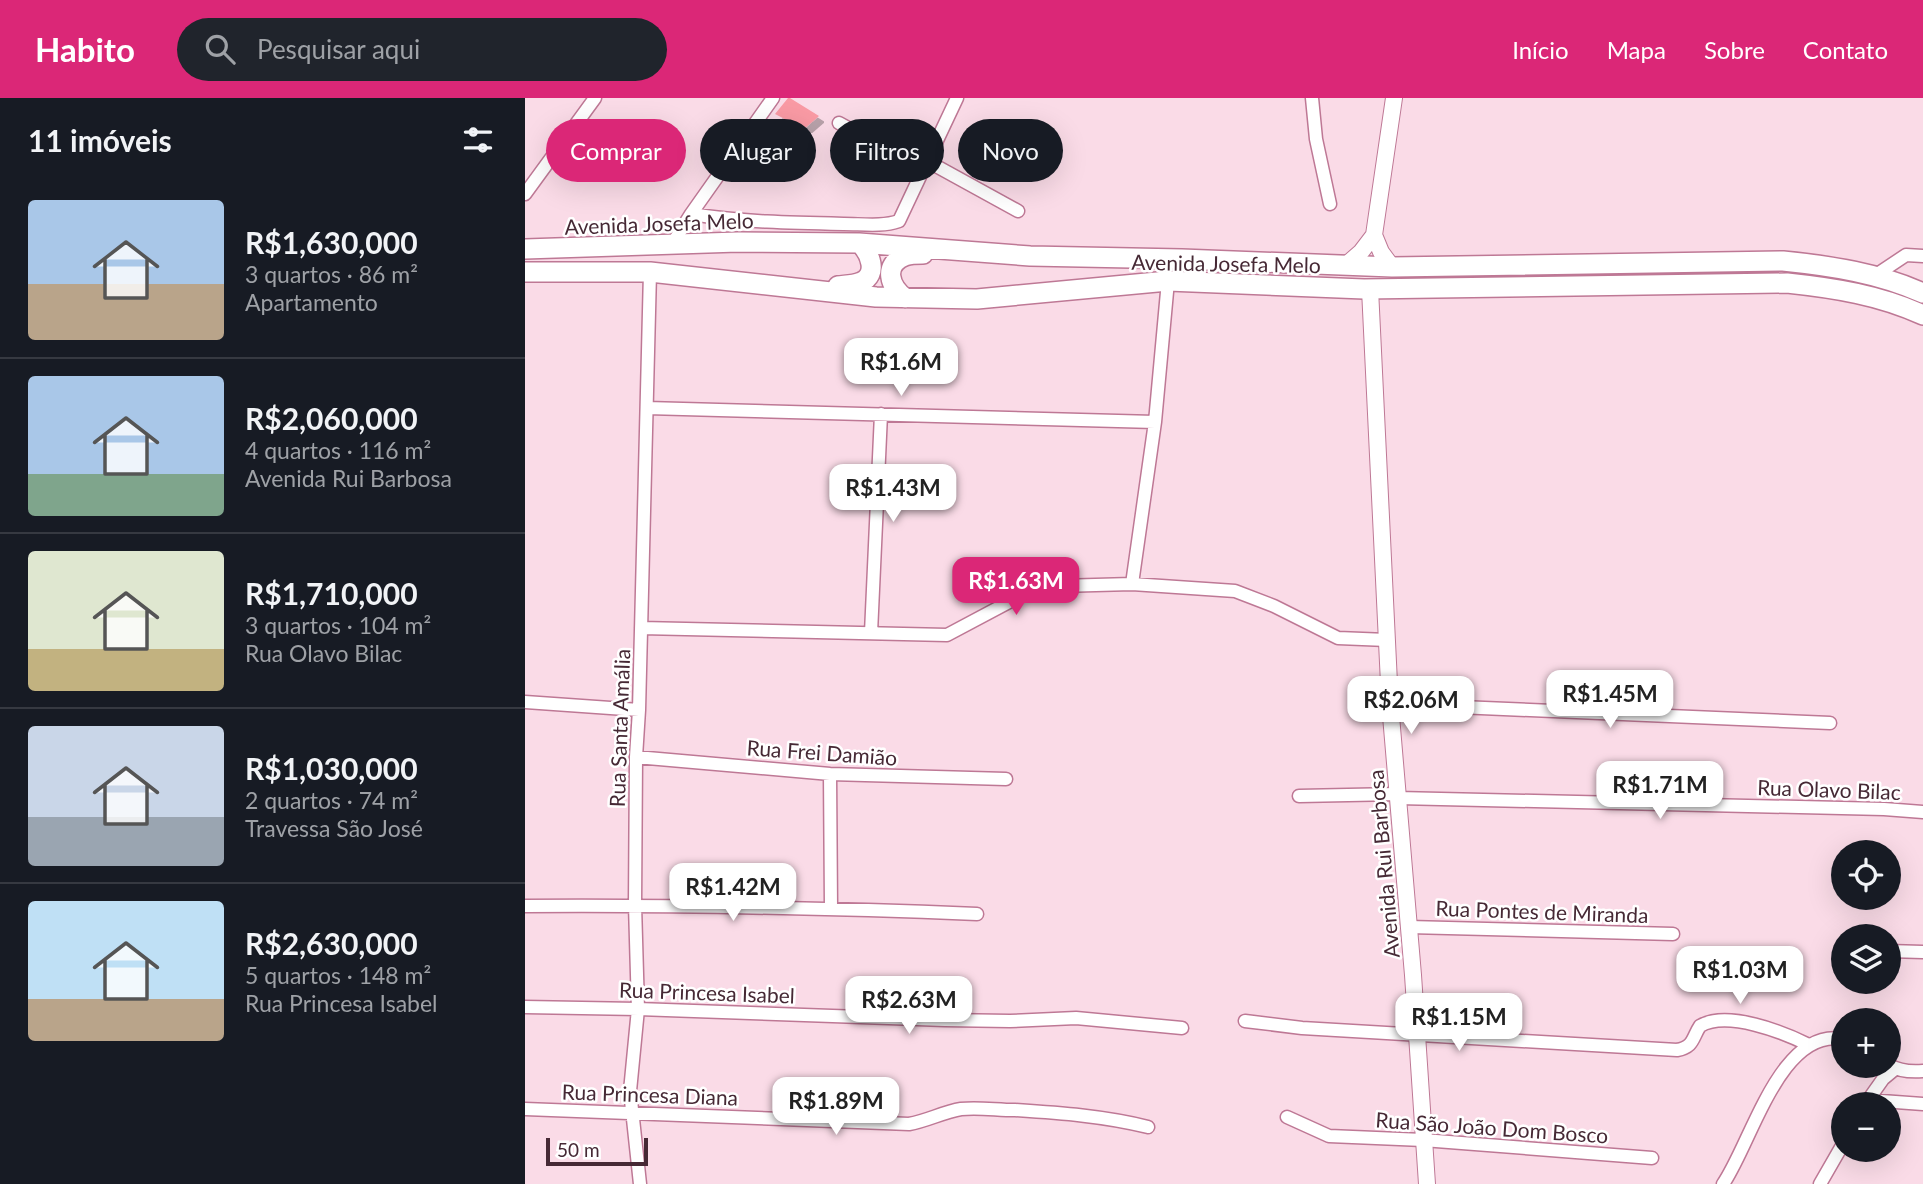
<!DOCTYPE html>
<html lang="pt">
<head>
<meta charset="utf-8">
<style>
  body { margin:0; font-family:Lato,sans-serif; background:#20242c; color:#f1f3f6; height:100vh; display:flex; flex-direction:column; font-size:26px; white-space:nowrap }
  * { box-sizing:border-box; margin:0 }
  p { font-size:23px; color:#9ea1a6 }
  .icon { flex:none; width:38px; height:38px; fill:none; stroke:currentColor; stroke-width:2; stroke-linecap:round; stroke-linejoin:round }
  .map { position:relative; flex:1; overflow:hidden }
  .side { display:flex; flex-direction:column; background:#171b24; width:525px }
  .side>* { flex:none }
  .guide { position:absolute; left:21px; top:21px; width:665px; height:63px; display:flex; gap:14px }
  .buttons { position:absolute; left:1306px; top:742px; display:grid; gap:14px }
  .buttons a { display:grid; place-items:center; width:70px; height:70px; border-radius:50%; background:#171b24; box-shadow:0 7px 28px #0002; font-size:35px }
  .scale { position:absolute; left:21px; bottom:18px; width:102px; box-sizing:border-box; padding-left:7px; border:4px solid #462935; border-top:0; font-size:19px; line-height:24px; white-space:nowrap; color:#462935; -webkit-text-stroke:5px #fff; paint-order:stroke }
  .price { position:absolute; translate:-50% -60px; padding:0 16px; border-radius:14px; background:#fff; color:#222; font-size:23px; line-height:46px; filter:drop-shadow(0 2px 4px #0008) }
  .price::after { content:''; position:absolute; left:50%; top:42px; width:21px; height:16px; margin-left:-10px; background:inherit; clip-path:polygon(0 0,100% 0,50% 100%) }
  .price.current { background:#db2777; color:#fff }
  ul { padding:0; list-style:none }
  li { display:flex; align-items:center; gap:21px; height:175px; padding:0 28px }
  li+li { border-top:2px solid #363941 }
  li span { display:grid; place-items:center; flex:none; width:196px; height:140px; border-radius:7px; color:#555 }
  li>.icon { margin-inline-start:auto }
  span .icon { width:84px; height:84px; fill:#fffc; stroke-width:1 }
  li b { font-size:30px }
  h2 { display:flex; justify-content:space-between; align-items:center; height:84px; padding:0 28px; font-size:30px }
  .pill { padding:0 24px; border-radius:32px; background:#171b24; box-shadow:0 7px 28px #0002; font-size:24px; line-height:63px }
  .pill.current { background:#db2777; color:#fff }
  header { display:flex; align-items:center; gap:42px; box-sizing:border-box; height:98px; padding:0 35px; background:#db2777; color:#fff }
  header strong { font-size:33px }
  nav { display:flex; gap:38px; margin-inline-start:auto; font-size:24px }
  .search { width:490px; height:63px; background:#20242c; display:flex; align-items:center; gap:18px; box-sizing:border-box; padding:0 24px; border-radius:38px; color:#9ea1a6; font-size:26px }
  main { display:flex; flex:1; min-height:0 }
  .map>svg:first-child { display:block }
  .building { fill:#f99aa4; filter:url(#shadow) }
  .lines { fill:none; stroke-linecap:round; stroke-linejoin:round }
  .minor-casing { stroke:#be7895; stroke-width:15 }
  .tertiary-casing { stroke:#be7895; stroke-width:18 }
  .primary-casing { stroke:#be7895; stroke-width:22 }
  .minor { stroke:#fff; stroke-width:12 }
  .tertiary { stroke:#fff; stroke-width:16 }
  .primary { stroke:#fff; stroke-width:19 }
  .labels { text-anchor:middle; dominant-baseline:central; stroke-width:5; stroke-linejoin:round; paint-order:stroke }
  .street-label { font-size:21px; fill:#462935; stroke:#fff }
</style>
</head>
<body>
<header>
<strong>Habito</strong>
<div class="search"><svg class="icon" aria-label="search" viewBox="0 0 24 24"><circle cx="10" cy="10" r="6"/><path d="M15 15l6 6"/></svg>Pesquisar aqui</div>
<nav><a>Início</a><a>Mapa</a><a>Sobre</a><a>Contato</a></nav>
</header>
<main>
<section class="side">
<h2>11 imóveis<svg class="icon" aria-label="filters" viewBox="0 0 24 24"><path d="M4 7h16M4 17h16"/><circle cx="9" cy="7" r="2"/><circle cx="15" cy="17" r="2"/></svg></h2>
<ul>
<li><span style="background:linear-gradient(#a9c7e8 60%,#b9a48a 0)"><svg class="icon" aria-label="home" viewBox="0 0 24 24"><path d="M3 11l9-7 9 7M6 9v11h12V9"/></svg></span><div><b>R$1,630,000</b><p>3 quartos · 86 m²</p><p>Apartamento</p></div></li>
<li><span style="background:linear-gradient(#a9c7e8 70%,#7fa58c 0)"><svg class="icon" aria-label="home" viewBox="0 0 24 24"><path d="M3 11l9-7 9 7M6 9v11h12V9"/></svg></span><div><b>R$2,060,000</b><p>4 quartos · 116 m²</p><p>Avenida Rui Barbosa</p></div></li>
<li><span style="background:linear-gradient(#dfe7d0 70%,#c2b280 0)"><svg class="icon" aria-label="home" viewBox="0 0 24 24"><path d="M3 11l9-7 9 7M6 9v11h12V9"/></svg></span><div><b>R$1,710,000</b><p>3 quartos · 104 m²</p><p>Rua Olavo Bilac</p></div></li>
<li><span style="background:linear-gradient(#c9d6e8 65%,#9aa5b1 0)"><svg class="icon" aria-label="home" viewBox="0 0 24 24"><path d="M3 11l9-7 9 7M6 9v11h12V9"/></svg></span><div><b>R$1,030,000</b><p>2 quartos · 74 m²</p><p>Travessa São José</p></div></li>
<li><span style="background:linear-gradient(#bfe0f5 70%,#b9a48a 0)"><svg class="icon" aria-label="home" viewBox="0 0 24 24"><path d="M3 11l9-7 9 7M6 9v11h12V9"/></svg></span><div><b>R$2,630,000</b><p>5 quartos · 148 m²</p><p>Rua Princesa Isabel</p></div></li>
</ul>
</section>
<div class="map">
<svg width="1398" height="1086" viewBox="0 0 1398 1086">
  <defs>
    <filter id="shadow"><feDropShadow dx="6" dy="6" stdDeviation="0" flood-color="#0004"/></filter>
  </defs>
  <rect width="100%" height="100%" fill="#fadbe7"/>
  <path class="building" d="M263 0H265L294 18 279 31 250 16Z"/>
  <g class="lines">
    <g class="minor-casing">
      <path id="minor" d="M787 0 791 41 805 106
        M314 25 398 71
        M402 63 493 113
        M0 96 70 0
        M166 116C216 124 268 125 319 126 337 126 357 129 374 123L432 0
        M146 148 166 116 248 0
        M1351 177 1381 157 1398 158
        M122 310 630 324
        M607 486 630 324 643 183
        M116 530 422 537 499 496 534 488 607 486 710 493 749 508 813 540 862 542
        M346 535 356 316
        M0 604 114 612
        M865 606 1305 625
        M111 659 305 676 481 681
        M305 676 306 810
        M774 698 872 696
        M873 700 1359 711 1398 714
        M0 808C151 807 301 810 452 816
        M884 829 1148 836
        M1363 853 1398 854
        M0 909 113 911 420 922 485 923 551 920 657 930
        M720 923 777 930 1152 952C1169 949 1167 940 1175 928 1202 912 1258 934 1284 947
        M1364 967C1374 973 1386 974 1398 973
        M1343 1002 1398 1006
        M1341 1005 1358 981 1370 971
        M0 1011 384 1026C402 1023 418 1014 436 1011 453 1009 472 1012 490 1012 535 1015 579 1018 623 1029
        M762 1019 804 1038 898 1042 1127 1060
        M115 1086 105 993 113 911 110 807 111 659 114 612 125 174
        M1198 1086C1226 1046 1255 929 1318 941
        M1295 1086 1318 1046"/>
    </g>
    <g class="tertiary-casing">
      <path id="tertiary" d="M849 137 856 154 867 169
        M820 168 836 154 849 137 869 0
        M845 191 865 606 888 877 902 1086"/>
    </g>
    <g class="primary-casing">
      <path id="primary" d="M0 151 213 144 334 145 505 158 657 161 867 169 1258 163C1307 168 1353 175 1398 195
        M0 174H125L351 199 452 201 643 183 839 191 1262 185C1309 190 1355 197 1398 217
        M313 188C320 187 329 187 336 184 354 177 345 154 334 145
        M380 200C365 189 357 167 380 158 385 156 392 156 398 156"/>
    </g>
    <use href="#minor" class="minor"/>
    <use href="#tertiary" class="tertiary"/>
    <use href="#primary" class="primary"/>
  </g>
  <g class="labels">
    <g class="street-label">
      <text transform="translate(134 125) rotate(-2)">Avenida Josefa Melo</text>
      <text transform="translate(701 165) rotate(1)">Avenida Josefa Melo</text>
      <text transform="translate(94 630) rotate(-88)">Rua Santa Amália</text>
      <text transform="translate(297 654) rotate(4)">Rua Frei Damião</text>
      <text transform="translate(1304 691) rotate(2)">Rua Olavo Bilac</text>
      <text transform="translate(858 766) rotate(-95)">Avenida Rui Barbosa</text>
      <text transform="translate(1017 813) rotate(2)">Rua Pontes de Miranda</text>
      <text transform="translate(182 894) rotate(2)">Rua Princesa Isabel</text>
      <text transform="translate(125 996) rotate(2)">Rua Princesa Diana</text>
      <text transform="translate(967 1029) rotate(4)">Rua São João Dom Bosco</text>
    </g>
  </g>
</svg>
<div class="buttons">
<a><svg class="icon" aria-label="locate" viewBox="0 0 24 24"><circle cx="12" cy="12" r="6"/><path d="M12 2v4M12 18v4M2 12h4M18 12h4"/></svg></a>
<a><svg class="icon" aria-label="layers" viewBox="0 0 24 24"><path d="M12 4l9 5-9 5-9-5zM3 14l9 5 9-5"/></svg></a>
<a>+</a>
<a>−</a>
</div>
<div class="scale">50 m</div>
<b class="price" style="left:376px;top:300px">R$1.6M</b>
<b class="price" style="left:368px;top:426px">R$1.43M</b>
<b class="price current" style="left:491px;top:519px">R$1.63M</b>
<b class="price" style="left:1085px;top:632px">R$1.45M</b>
<b class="price" style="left:886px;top:638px">R$2.06M</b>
<b class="price" style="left:1135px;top:723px">R$1.71M</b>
<b class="price" style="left:208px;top:825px">R$1.42M</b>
<b class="price" style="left:1215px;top:908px">R$1.03M</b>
<b class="price" style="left:384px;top:938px">R$2.63M</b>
<b class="price" style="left:934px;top:955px">R$1.15M</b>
<b class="price" style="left:311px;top:1039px">R$1.89M</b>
<div class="guide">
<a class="pill current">Comprar</a>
<a class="pill">Alugar</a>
<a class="pill">Filtros</a>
<a class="pill">Novo</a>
</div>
</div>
</main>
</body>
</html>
